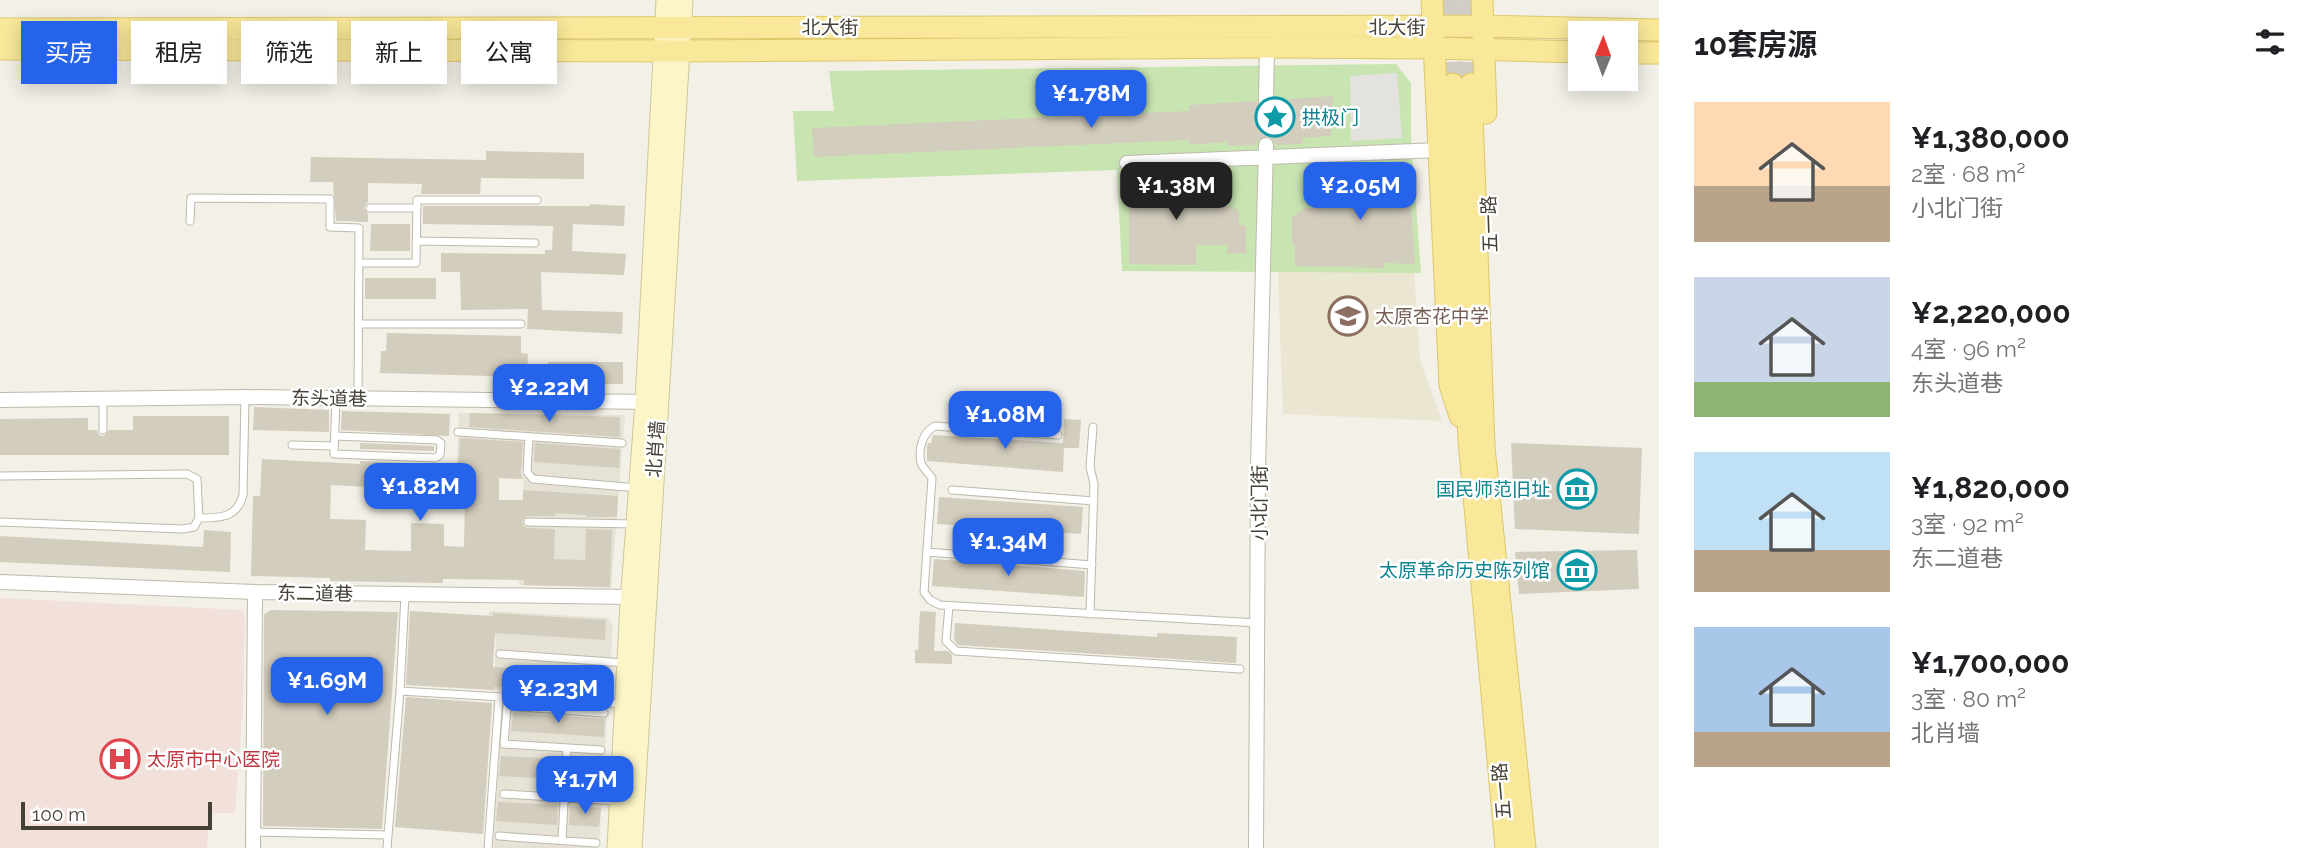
<!DOCTYPE html>
<html lang="zh">
<head>
<meta charset="utf-8">
<style>
  body { margin:0; font-family:Raleway,"Noto Sans SC",sans-serif; background:#f2f2f2; color:#202124; height:100vh; display:flex; flex-direction:column; font-size:26px; white-space:nowrap }
  * { box-sizing:border-box; margin:0 }
  p { font-size:23px; color:#757577 }
  .icon { flex:none; width:38px; height:38px; fill:none; stroke:currentColor; stroke-width:2; stroke-linecap:round; stroke-linejoin:round }
  .map { position:relative; flex:1; overflow:hidden }
  .sheet { display:flex; flex-direction:column; background:#fff; width:665px }
  .sheet>* { flex:none }
  .banner { position:absolute; left:21px; top:21px; width:665px; height:63px; display:flex; gap:14px }
  .needle { width:46px; rotate:1deg }
  .tools { position:absolute; left:1568px; top:21px; display:grid; gap:14px }
  .tools a { display:grid; place-items:center; width:70px; height:70px; border-radius:0px; background:#fff; box-shadow:0 4px 18px #0003; font-size:35px }
  .scale { position:absolute; left:21px; bottom:18px; width:191px; box-sizing:border-box; padding-left:7px; border:4px solid #454136; border-top:0; font-size:19px; line-height:24px; white-space:nowrap; color:#454136; -webkit-text-stroke:5px #fff; paint-order:stroke }
  .price { position:absolute; translate:-50% -60px; padding:0 16px; border-radius:14px; background:#2563eb; color:#fff; font-size:23px; line-height:46px; filter:drop-shadow(0 2px 4px #0008) }
  .price::after { content:''; position:absolute; left:50%; top:42px; width:21px; height:16px; margin-left:-10px; background:inherit; clip-path:polygon(0 0,100% 0,50% 100%) }
  .price.current { background:#222; color:#fff }
  ul { padding:0; list-style:none }
  li { display:flex; align-items:center; gap:21px; height:175px; padding:0 35px }
  li span { display:grid; place-items:center; flex:none; width:196px; height:140px; border-radius:0px; color:#555 }
  li>.icon { margin-inline-start:auto }
  span .icon { width:84px; height:84px; fill:#fffc; stroke-width:1 }
  li b { font-size:30px }
  h2 { display:flex; justify-content:space-between; align-items:center; height:84px; padding:0 35px; font-size:30px }
  .chip { padding:0 24px; border-radius:0px; background:#fff; box-shadow:0 4px 18px #0003; font-size:24px; line-height:63px }
  .chip.current { background:#2563eb; color:#fff }
  main { display:flex; flex:1; min-height:0 }
  .map>svg:first-child { display:block }
  .residential { fill:#e6e2d5 }
  .education { fill:#ebe6d1 }
  .medical { fill:#f2e0db }
  .green { fill:#c8e5b1 }
  .parking { fill:#e4e2de }
  .building { fill:#d3cdbd; fill-rule:evenodd }
  .lines { fill:none; stroke-linecap:round; stroke-linejoin:round }
  .street-tunnel { stroke:#cfcdc4; stroke-width:14; stroke-dasharray:14 7; stroke-linecap:butt }
  .primary-tunnel { stroke:#cfcdc4; stroke-width:21; stroke-dasharray:21 10; stroke-linecap:butt }
  .lane-casing { stroke:#bdb9aa; stroke-width:9 }
  .street-casing { stroke:#bdb9aa; stroke-width:16 }
  .secondary-casing { stroke:#d0c798; stroke-width:21 }
  .primary-casing { stroke:#ddc76a; stroke-width:23 }
  .lane { stroke:#fff; stroke-width:7 }
  .street { stroke:#fff; stroke-width:14 }
  .secondary { stroke:#fcf5c7; stroke-width:19 }
  .primary { stroke:#f9e899; stroke-width:21 }
  .labels { text-anchor:middle; dominant-baseline:central; stroke-width:5; stroke-linejoin:round; paint-order:stroke }
  .street-label { font-size:19px; fill:#454136; stroke:#fff }
  .culture-label { font-size:19px; fill:#0d838f; stroke:#fff; text-anchor:end }
  .education-label { font-size:19px; fill:#785e54; stroke:#fff; text-anchor:start }
  .health-label { font-size:19px; fill:#be3a42; stroke:#fff; text-anchor:start }
</style>
</head>
<body>
<main>
<div class="map">
<svg width="1659" height="848" viewBox="0 0 1659 848">
  <rect width="100%" height="100%" fill="#f2f0e7"/>
  <path class="residential" d="M459 413 625 415 611 588 519 585 524 467 457 464Z
    M489 611 608 618 613 625 608 698 494 690 496 638 487 637Z
    M503 702 607 710 599 848H493Z"/>
  <path class="education" d="M1414 271 1420 360 1442 421 1283 414 1278 272Z"/>
  <path class="medical" d="M0 598 242 610 245 618 243 704 235 813H209L207 848H0Z"/>
  <path class="green" d="M1396 64 1411 83V137L1421 273 1122 271 1117 170 797 181 793 111H834L829 71Z"/>
  <path class="parking" d="M1397 73 1402 138 1351 141 1350 76Z"/>
  <path class="building" d="M1333 96 1331 136 1302 138V144L1276 145 1272 137 1266 135 1258 139 1256 145 1229 146 1227 142 1189 145V140L814 157 812 128 1189 111V105L1257 101 1260 108 1266 110 1274 106 1276 100Z
    M486 151 584 153V179L481 178 480 194H421L422 184 368 183V202L364 207 368 214V222L336 221 333 182H310L311 157 486 160Z
    M1407 161 1408 193H1410L1415 264 1384 263V268L1295 266V245L1292 244V217L1304 208H1318L1317 203 1344 201V164Z
    M1186 172V190H1190V204H1195V207L1232 206 1239 211V225H1246V253L1227 254V245H1196V265L1129 264V173Z
    M590 204 625 206 624 226 573 224 572 251 626 254 624 275 541 272 542 310 623 312 622 334 527 329 528 309 461 310 460 272H441V253L545 254V250H552L553 226 423 224V206H590Z
    M371 224H410V251H370Z
    M365 278H436V299H365Z
    M387 333 521 336V353L528 354 527 377 380 373 381 351H386Z
    M548 362H623V384H548Z
    M254 407 329 410V432L253 430Z
    M342 411 450 414 449 436 341 430Z
    M470 413 620 417V437L469 427Z
    M133 416H229V455H0V419L88 418V430H97L99 435 104 436 109 430H133Z
    M1064 419 1081 420 1079 448H1064L1063 472 927 461V446L928 443H931L933 435 1063 443Z
    M460 438 523 442 521 472 523 479 499 478V500H523V490L618 496 617 517H586V515L556 513 555 516H527L522 521 523 526 527 528 555 529 554 559 585 560 586 529 612 530 610 587 524 585V580L443 579V583L330 581V578L251 576 253 496H260L262 459 360 464V461L434 464 433 467 453 468V465H458ZM331 485 465 492 464 547 444 546V524L411 523V551L365 550 366 520 330 519Z
    M360 443 434 446V451L360 449Z
    M535 443 620 449 619 468 534 462Z
    M1511 443 1642 448 1639 534 1515 529Z
    M939 497 1083 507 1081 534 937 524Z
    M204 530 231 532 230 572 0 562V536L203 547Z
    M1637 550 1639 589 1519 594 1515 552Z
    M934 559 1085 571 1084 597 932 586Z
    M271 610 398 612 382 829 263 826 264 614Z
    M410 611 493 616V613L606 620 605 640 495 633 493 667 608 675 607 694 494 687V690L406 685Z
    M920 611 936 612 934 651H948L952 655V664L915 663V650H918Z
    M955 623 1157 637V633L1237 637 1236 663 958 645 954 640Z
    M406 697 492 703 483 834 395 827Z
    M513 713 605 719 604 737 511 731Z
    M501 756 560 759 559 779 499 776Z
    M572 761 603 762 602 781 571 780Z
    M498 802 558 805 557 825 496 821Z
    M570 806 601 808 599 827 569 825Z"/>
  <g class="lines">
    <path class="street-tunnel" d="M1266 145V100"/>
    <path class="primary-tunnel" d="M1448 0 1453 84
      M1469 0 1471 84"/>
    <g class="lane-casing">
      <path id="lane" d="M370 208H417
        M190 221 191 198 330 199V227L359 228 358 398
        M416 241 535 243
        M359 263H416L417 200H537
        M358 324H521
        M103 430V399
        M458 432 622 443
        M1058 435 935 426C922 432 918 450 921 463 923 468 929 474 932 478L924 592 930 600 940 605 1258 623
        M335 436 437 440 441 443 440 455 435 458 334 454 336 399
        M529 437 527 472 533 479 638 488
        M292 445 334 446
        M0 476 187 474 197 479 199 518 194 527 183 529 0 522
        M952 490 1094 501
        M199 518C220 518 237 518 243 495L245 398
        M528 522 636 524
        M927 552 1092 565
        M949 606 946 641 956 651 1240 669
        M1090 614 1094 484 1090 467 1093 427
        M500 654 625 663
        M400 691 624 704
        M601 750 504 744 507 706 604 713
        M504 794 618 801
        M253 832 388 835
        M499 836 596 843
        M562 840 567 748
        M387 848 400 691 405 595
        M488 848 499 697"/>
    </g>
    <g class="street-casing">
      <path id="street" d="M1266 100 1267 47
        M1127 163 1439 150
        M0 400 245 397 653 402
        M0 582 255 592 631 597
        M253 848 255 592
        M1256 848 1258 468 1266 145"/>
    </g>
    <g class="secondary-casing">
      <path id="secondary" d="M617 848 630 604 645 402 666 0
        M632 848 683 0"/>
    </g>
    <g class="primary-casing">
      <path id="primary" d="M1432 0 1450 385 1460 416
        M1482 0 1486 113
        M0 29 1483 26 1659 30
        M0 49 681 51 1267 47 1434 48 1580 52
        M1626 53H1659
        M1453 84 1469 441 1506 848
        M1471 84 1484 447 1525 848"/>
    </g>
    <use href="#lane" class="lane"/>
    <use href="#street" class="street"/>
    <use href="#secondary" class="secondary"/>
    <use href="#primary" class="primary"/>
  </g>
  <defs>
    <g id="sight-ring" transform="scale(2.0125)"><circle r="9.5" fill="#fff" stroke="#0f9aa8" stroke-width="1.5"/><path d="M0-6L1.8-2.2L6-1.7L2.9 1.2L3.7 5.4L0 3.3L-3.7 5.4L-2.9 1.2L-6-1.7L-1.8-2.2Z" fill="#0f9aa8"/></g>
    <g id="school-ring" transform="scale(2.0125)"><circle r="9.5" fill="#fff" stroke="#8d6e63" stroke-width="1.5"/><path d="M0-5L7-2L0 1L-7-2ZM-4 1L0 2.5L4 1V4Q0 6-4 4Z" fill="#8d6e63"/></g>
    <g id="museum-ring" transform="scale(2.0125)"><circle r="9.5" fill="#fff" stroke="#0f9aa8" stroke-width="1.5"/><path d="M0-6L6-3V-2H-6V-3ZM-5-1h2V3h-2ZM-1-1h2V3h-2ZM3-1h2V3H3ZM-6 4H6V6H-6Z" fill="#0f9aa8"/></g>
    <g id="hospital-ring" transform="scale(2.0125)"><circle r="9.5" fill="#fff" stroke="#e0444e" stroke-width="1.5"/><path d="M-5-5h3v3.5h4V-5h3V5h-3V1.5h-4V5h-3Z" fill="#e0444e"/></g>
  </defs>
  <g fill-rule="evenodd">
    <use href="#sight-ring" x="1275" y="117"/>
    <use href="#school-ring" x="1348" y="316"/>
    <use href="#museum-ring" x="1577" y="489"/>
    <use href="#museum-ring" x="1577" y="570"/>
    <use href="#hospital-ring" x="120" y="759"/>
  </g>
  <g class="labels">
    <g class="street-label">
      <text x="830" y="27">北大街</text>
      <text x="1397" y="27">北大街</text>
      <text transform="translate(1489 224) rotate(-92)">五一路</text>
      <text transform="translate(329 398) rotate(1)">东头道巷</text>
      <text transform="translate(655 449) rotate(-86)">北肖墙</text>
      <text transform="translate(1259 503) rotate(-90)">小北门街</text>
      <text transform="translate(315 593) rotate(1)">东二道巷</text>
      <text transform="translate(1501 791) rotate(-95)">五一路</text>
    </g>
    <g class="culture-label">
      <text x="1302" y="117" text-anchor="start">拱极门</text>
      <text x="1550" y="489">国民师范旧址</text>
      <text x="1550" y="570">太原革命历史陈列馆</text>
    </g>
    <g class="education-label">
      <text x="1375" y="316">太原杏花中学</text>
    </g>
    <g class="health-label">
      <text x="147" y="759">太原市中心医院</text>
    </g>
  </g>
</svg>
<div class="tools">
<a><svg class="needle" viewBox="-14 -14 28 28"><path d="M0-13l5 13h-10z" fill="#e53935"/><path d="M0 13l5-13h-10z" fill="#757577"/></svg></a>
</div>
<div class="scale">100 m</div>
<b class="price" style="left:1091px;top:130px">¥1.78M</b>
<b class="price current" style="left:1176px;top:222px">¥1.38M</b>
<b class="price" style="left:1360px;top:222px">¥2.05M</b>
<b class="price" style="left:549px;top:424px">¥2.22M</b>
<b class="price" style="left:1005px;top:451px">¥1.08M</b>
<b class="price" style="left:420px;top:523px">¥1.82M</b>
<b class="price" style="left:1008px;top:578px">¥1.34M</b>
<b class="price" style="left:327px;top:717px">¥1.69M</b>
<b class="price" style="left:558px;top:725px">¥2.23M</b>
<b class="price" style="left:585px;top:816px">¥1.7M</b>
<div class="banner">
<a class="chip current">买房</a>
<a class="chip">租房</a>
<a class="chip">筛选</a>
<a class="chip">新上</a>
<a class="chip">公寓</a>
</div>
</div>
<section class="sheet">
<h2>10套房源<svg class="icon" aria-label="filters" viewBox="0 0 24 24"><path d="M4 7h16M4 17h16"/><circle cx="9" cy="7" r="2"/><circle cx="15" cy="17" r="2"/></svg></h2>
<ul>
<li><span style="background:linear-gradient(#ffd9b3 60%,#b9a48a 0)"><svg class="icon" aria-label="home" viewBox="0 0 24 24"><path d="M3 11l9-7 9 7M6 9v11h12V9"/></svg></span><div><b>¥1,380,000</b><p>2室 · 68 m²</p><p>小北门街</p></div></li>
<li><span style="background:linear-gradient(#c9d6e8 75%,#8fb573 0)"><svg class="icon" aria-label="home" viewBox="0 0 24 24"><path d="M3 11l9-7 9 7M6 9v11h12V9"/></svg></span><div><b>¥2,220,000</b><p>4室 · 96 m²</p><p>东头道巷</p></div></li>
<li><span style="background:linear-gradient(#bfe0f5 70%,#b9a48a 0)"><svg class="icon" aria-label="home" viewBox="0 0 24 24"><path d="M3 11l9-7 9 7M6 9v11h12V9"/></svg></span><div><b>¥1,820,000</b><p>3室 · 92 m²</p><p>东二道巷</p></div></li>
<li><span style="background:linear-gradient(#a9c7e8 75%,#b9a48a 0)"><svg class="icon" aria-label="home" viewBox="0 0 24 24"><path d="M3 11l9-7 9 7M6 9v11h12V9"/></svg></span><div><b>¥1,700,000</b><p>3室 · 80 m²</p><p>北肖墙</p></div></li>
</ul>
</section>
</main>
</body>
</html>
